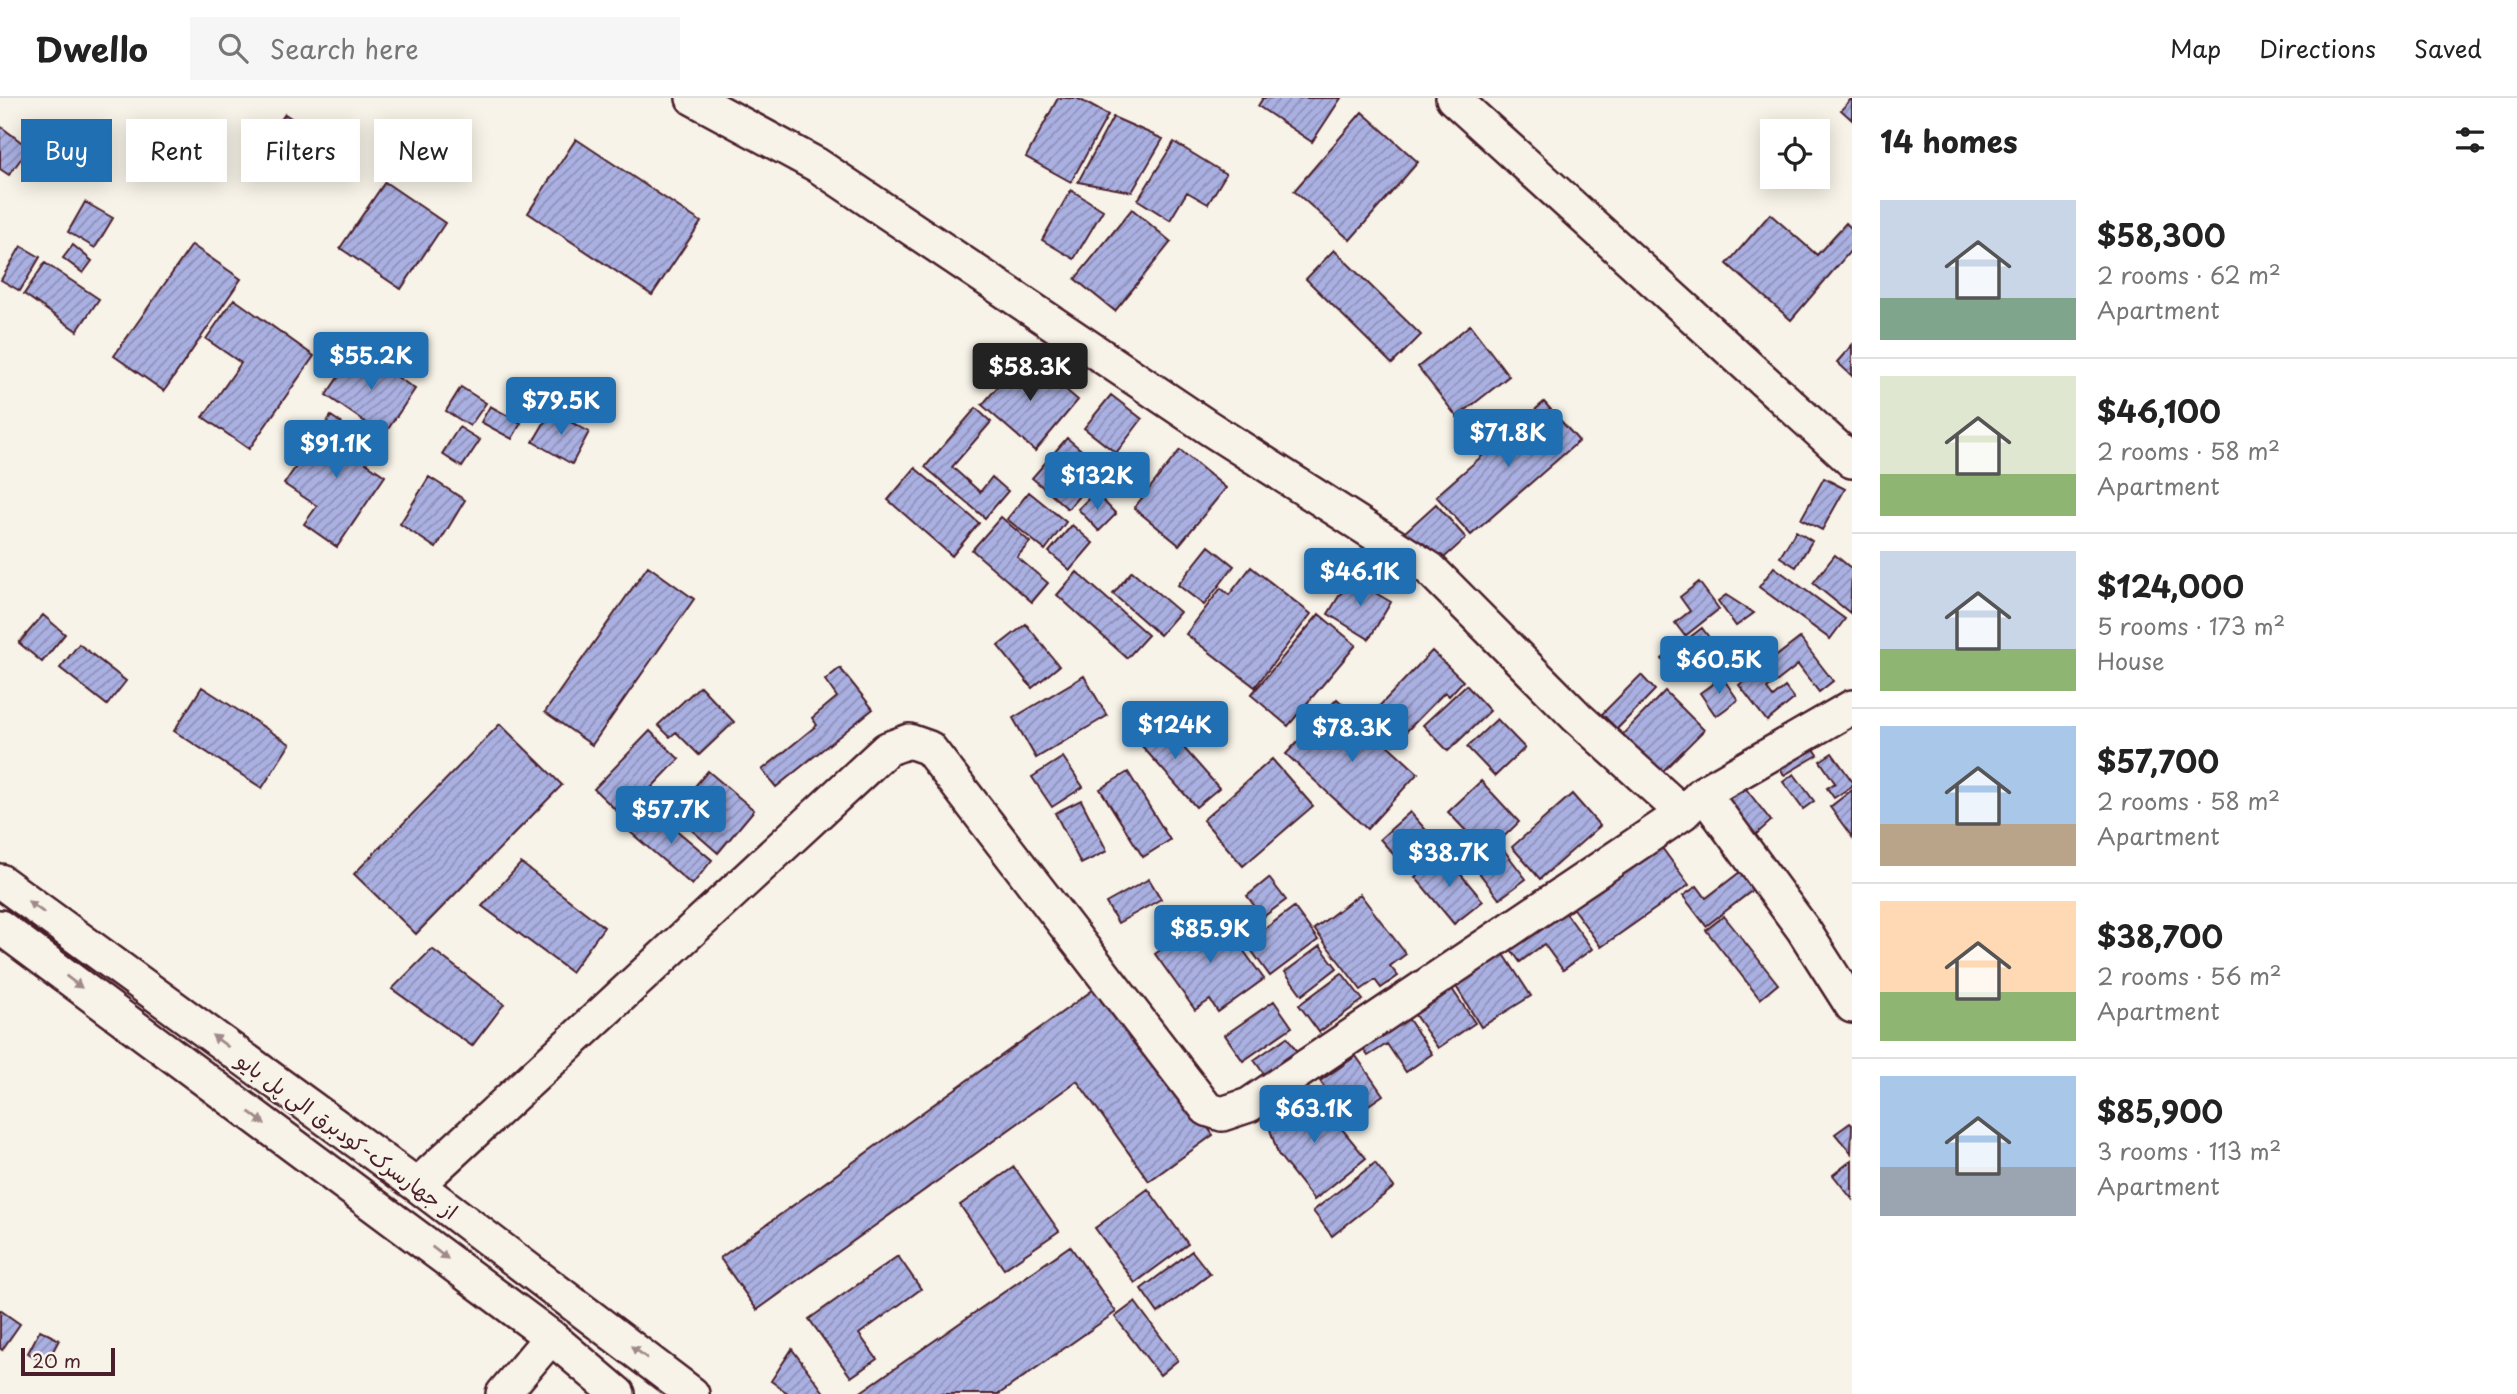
<!DOCTYPE html>
<html lang="en">
<head>
<meta charset="utf-8">
<style>
  body { margin:0; font-family:"Playpen Sans","Playpen Sans Arabic",sans-serif; background:#f6f6f6; color:#222; height:100vh; display:flex; flex-direction:column; font-size:26px; white-space:nowrap }
  * { box-sizing:border-box; margin:0 }
  p { font-size:23px; color:#767676 }
  .icon { flex:none; width:38px; height:38px; fill:none; stroke:currentColor; stroke-width:2; stroke-linecap:round; stroke-linejoin:round }
  .map { position:relative; flex:1; overflow:hidden }
  .drawer { display:flex; flex-direction:column; background:#fff; width:665px }
  .drawer>* { flex:none }
  .hud { position:absolute; left:21px; top:21px; width:665px; height:63px; display:flex; gap:14px }
  .controls { position:absolute; left:1760px; top:21px; display:grid; gap:14px }
  .controls a { display:grid; place-items:center; width:70px; height:70px; border-radius:0px; background:#fff; box-shadow:0 4px 18px #0003; font-size:35px }
  .scale { position:absolute; left:21px; bottom:18px; width:94px; box-sizing:border-box; padding-left:7px; border:4px solid #4a1f2b; border-top:0; font-size:19px; line-height:24px; white-space:nowrap; color:#4a1f2b; -webkit-text-stroke:5px #f7f3e8; paint-order:stroke }
  .price { position:absolute; translate:-50% -60px; padding:0 16px; border-radius:7px; background:#1f6fb2; color:#fff; font-size:23px; line-height:46px; filter:drop-shadow(0 2px 4px #0008) }
  .price::after { content:''; position:absolute; left:50%; top:42px; width:21px; height:16px; margin-left:-10px; background:inherit; clip-path:polygon(0 0,100% 0,50% 100%) }
  .price.selected { background:#222; color:#fff }
  ul { padding:0; list-style:none }
  li { display:flex; align-items:center; gap:21px; height:175px; padding:0 28px }
  li+li { border-top:2px solid #e0e0e0 }
  li span { display:grid; place-items:center; flex:none; width:196px; height:140px; border-radius:0px; color:#555 }
  li>.icon { margin-inline-start:auto }
  span .icon { width:84px; height:84px; fill:#fffc; stroke-width:1 }
  li b { font-size:30px }
  h2 { display:flex; justify-content:space-between; align-items:center; height:84px; padding:0 28px; font-size:30px }
  .chip { padding:0 24px; border-radius:0px; background:#fff; box-shadow:0 4px 18px #0003; font-size:24px; line-height:63px }
  .chip.selected { background:#1f6fb2; color:#fff }
  header { display:flex; align-items:center; gap:42px; box-sizing:border-box; height:98px; padding:0 35px; background:#fff; border-bottom:2px solid #e0e0e0 }
  header strong { font-size:33px }
  nav { display:flex; gap:38px; margin-inline-start:auto; font-size:24px }
  .search { width:490px; height:63px; background:#f6f6f6; display:flex; align-items:center; gap:18px; box-sizing:border-box; padding:0 24px; border-radius:0px; color:#767676; font-size:26px }
  main { display:flex; flex:1; min-height:0 }
  .map>svg:first-child { display:block }
  .building { fill:url(#building-hatch); stroke:#4a1f2b; stroke-width:2 }
  .lines { fill:none; stroke-linecap:round; stroke-linejoin:round }
  .minor-casing { stroke:#4a1f2b; stroke-width:38 }
  .minor { stroke:#f7f3e8; stroke-width:33 }
  .oneway { fill:#a0898a }
  .labels { text-anchor:middle; dominant-baseline:central; stroke-width:5; stroke-linejoin:round; paint-order:stroke }
  .street-label { font-size:21px; fill:#4a1f2b; stroke:#f7f3e8 }
</style>
</head>
<body>
<header>
<strong>Dwello</strong>
<div class="search"><svg class="icon" aria-label="search" viewBox="0 0 24 24"><circle cx="10" cy="10" r="6"/><path d="M15 15l6 6"/></svg>Search here</div>
<nav><a>Map</a><a>Directions</a><a>Saved</a></nav>
</header>
<main>
<div class="map">
<svg width="1852" height="1296" viewBox="0 0 1852 1296">
  <defs>
    <pattern id="building-hatch" width="6" height="6" patternUnits="userSpaceOnUse" patternTransform="scale(1.75)"><rect width="6" height="6" fill="#aab1e2"/><path d="M-1 1l2-2M0 6l6-6M5 7l2-2" fill="none" stroke="#8c8fb7"/></pattern>
  </defs>
  <rect width="100%" height="100%" fill="#f7f3e8"/>
  <filter id="ink" filterUnits="userSpaceOnUse"><feTurbulence type="fractalNoise" baseFrequency=".0143" numOctaves="2"/><feDisplacementMap in="SourceGraphic" scale="14" xChannelSelector="R" yChannelSelector="G"/><feConvolveMatrix kernelMatrix="1 2 1 2 8 2 1 2 1" color-interpolation-filters="sRGB"/></filter>
  <g filter="url(#ink)">
    <path class="building" d="M1058 0H1077L1108 17 1071 84 1026 59Z
      M1263 0H1341L1312 44 1258 8Z
      M1852 0V22L1841 12Z
      M1362 14 1418 64 1350 142 1294 93Z
      M285 16 341 53 322 81 266 44Z
      M1113 19 1163 41 1132 94 1078 84Z
      M0 28 29 50 9 77 0 71Z
      M576 41 701 124 652 197 528 115Z
      M1174 44 1226 76 1208 106 1187 94 1170 122 1138 102Z
      M385 84 445 125 401 191 340 150Z
      M1071 92 1103 112 1074 161 1042 142Z
      M85 104 113 120 95 150 68 134Z
      M1132 111 1171 144 1115 213 1075 181Z
      M1770 116 1817 157 1846 125 1852 131V151L1791 222 1727 166Z
      M73 147 92 163 83 175 63 160Z
      M192 147 241 181 164 293 114 258Z
      M21 148 40 159 20 193 1 182Z
      M1334 152 1421 237 1392 266 1306 181Z
      M45 165 99 201 77 233 24 196Z
      M234 201 314 258 249 351 203 319 241 265 206 241Z
      M1470 227 1509 278 1457 319 1418 269Z
      M1852 247V278L1837 264Z
      M357 252 415 291 384 337 326 297Z
      M1025 257 1078 302 1035 353 982 307Z
      M461 289 486 305 470 328 446 313Z
      M1111 297 1142 321 1116 355 1084 330Z
      M1544 304 1579 343 1471 437 1436 398Z
      M490 308 521 325 512 341 481 324Z
      M976 310 991 324 952 369 980 394 992 379 1008 393 985 420 925 369Z
      M551 313 589 334 572 366 533 344Z
      M331 318 377 349 366 365 385 378 337 449 304 426 317 408 284 386Z
      M459 329 480 342 462 369 442 356Z
      M1067 340 1103 370 1068 411 1032 380Z
      M1180 352 1226 390 1179 447 1134 410Z
      M915 370 979 425 952 458 888 402Z
      M429 379 465 402 436 450 400 426Z
      M1824 380 1845 391 1822 432 1801 421Z
      M1029 394 1066 424 1045 452 1007 421Z
      M1095 394 1116 416 1099 433 1078 411Z
      M1436 406 1466 440 1436 467 1405 434Z
      M1001 419 1030 444 1017 459 1048 485 1032 504 972 452Z
      M1072 427 1093 445 1070 472 1049 454Z
      M1796 433 1812 443 1796 469 1780 459Z
      M1209 448 1234 468 1204 507 1178 487Z
      M1835 457 1852 471 1850 515 1813 485Z
      M648 468 694 501 592 647 545 614Z
      M1251 469 1311 516 1255 589 1186 536 1221 490 1229 497Z
      M1774 469 1845 521 1830 541 1759 489Z
      M1132 473 1180 514 1160 537 1113 496Z
      M1077 474 1148 537 1127 560 1057 497Z
      M1350 480 1391 504 1369 541 1328 516Z
      M1699 484 1719 511 1685 538 1675 525 1690 513 1680 499Z
      M1726 497 1754 515 1736 528 1718 503Z
      M1319 516 1356 547 1288 628 1251 597Z
      M43 517 65 536 42 564 19 545Z
      M1026 526 1059 568 1032 590 998 548Z
      M1702 530 1725 561 1709 573 1697 556 1672 575 1662 561Z
      M1800 540 1833 583 1819 594 1798 567 1767 591 1773 599 1785 589 1794 601 1767 623 1739 587Z
      M79 546 126 583 107 607 60 570Z
      M1432 553 1463 583 1449 598 1445 594 1393 647 1366 622Z
      M840 570 873 611 776 689 762 672 817 627 812 620 837 599 825 582Z
      M1641 577 1655 592 1617 631 1602 616Z
      M1084 578 1107 618 1036 660 1013 620Z
      M1722 579 1738 602 1716 618 1700 595Z
      M1466 587 1490 613 1448 653 1423 627Z
      M700 588 734 624 699 657 676 634 670 639 658 627Z
      M202 589 290 646 262 690 174 633Z
      M1665 593 1704 632 1661 675 1622 637Z
      M1337 601 1418 675 1367 731 1286 656Z
      M1155 617 1219 690 1196 709 1132 637Z
      M1497 621 1525 650 1495 678 1467 649Z
      M500 626 562 687 416 836 354 776Z
      M650 633 679 661 623 719 594 691Z
      M1809 643 1818 657 1784 677 1776 662Z
      M1832 655 1852 683V688L1834 700 1827 690 1835 685 1820 663Z
      M1063 659 1083 689 1052 709 1032 679Z
      M1272 661 1313 708 1243 768 1203 722Z
      M708 673 754 712 718 755 672 715Z
      M1128 674 1170 742 1143 759 1100 691Z
      M1794 676 1814 703 1803 711 1783 684Z
      M1739 682 1771 723 1753 739 1720 697Z
      M1481 683 1519 724 1487 755 1448 714Z
      M1852 692V739L1830 709Z
      M1572 696 1600 728 1540 781 1512 749Z
      M1081 702 1107 753 1081 766 1055 715Z
      M650 710 712 762 692 787 630 734Z
      M1410 714 1439 747 1409 774 1380 741Z
      M1657 743 1689 787 1601 849 1569 805Z
      M1503 751 1526 781 1499 801 1477 772Z
      M1444 756 1483 803 1454 826 1415 779Z
      M521 765 604 829 571 874 482 808Z
      M1744 771 1758 788 1706 828 1683 798 1697 788 1706 800Z
      M1269 780 1286 802 1263 819 1247 798Z
      M1149 781 1161 801 1118 825 1106 805Z
      M1360 796 1406 856 1390 868 1398 878 1381 890 1375 882 1361 892 1314 831Z
      M1558 804 1592 851 1563 872 1544 846 1520 864 1505 843Z
      M1294 809 1318 842 1270 878 1246 845Z
      M1215 813 1264 881 1218 914 1210 902 1195 912 1155 856Z
      M1724 818 1778 886 1760 901 1706 832Z
      M1498 847 1531 898 1481 929 1449 877Z
      M1320 848 1337 870 1302 897 1285 874Z
      M432 851 504 906 472 948 392 891Z
      M1342 875 1363 902 1319 934 1299 907Z
      M1446 882 1475 925 1438 950 1408 907Z
      M1104 884 1213 1037 1149 1083 1077 983 757 1212 720 1160Z
      M1274 903 1292 929 1243 963 1225 937Z
      M1404 914 1432 956 1406 974 1387 946 1368 958 1359 945Z
      M1287 939 1301 960 1269 983 1254 962Z
      M1356 958 1383 997 1347 1022 1320 983Z
      M1309 991 1366 1060 1314 1102 1278 1056 1268 1025Z
      M1850 1025 1852 1027 1851 1055 1835 1036Z
      M1852 1062V1101L1833 1077Z
      M1375 1065 1394 1089 1332 1138 1313 1113Z
      M1014 1069 1059 1133 1004 1171 960 1107Z
      M1148 1091 1188 1146 1135 1185 1095 1130Z
      M1070 1148 1116 1214 999 1296H858Z
      M1192 1153 1210 1176 1158 1215 1141 1191Z
      M898 1158 921 1191 859 1236 877 1261 851 1279 809 1221Z
      M1135 1204 1178 1262 1160 1277 1115 1219Z
      M0 1212 20 1226 2 1252 0 1250Z
      M40 1232 59 1242 46 1266 28 1255Z
      M792 1251 825 1296H789L771 1283Z"/>
    <g class="lines">
      <g class="minor-casing">
        <path id="minor" d="M693 0 817 67 1209 330 1430 471 1577 619 1683 715
          M1453 0 1852 363
          M1703 695 1803 831 1852 908
          M0 783 417 1087 692 1296
          M0 829 551 1239 618 1296
          M417 1087 887 651 909 643 929 650 1207 1011 1222 1016 1249 1007 1683 715 1703 695 1852 609
          M503 1296 551 1239"/>
      </g>
      <use href="#minor" class="minor"/>
    </g>
    <defs><path id="oneway-solid" d="M-6-.8H1V-3.2L6.5 0L1 3.2V.8H-6Z" transform="scale(1.75)"/></defs>
    <g class="oneway">
      <use href="#oneway-solid" transform="translate(36 809) rotate(-144)"/>
      <use href="#oneway-solid" transform="translate(74 884) rotate(37)"/>
      <use href="#oneway-solid" transform="translate(220 943) rotate(-144)"/>
      <use href="#oneway-solid" transform="translate(257 1020) rotate(37)"/>
      <use href="#oneway-solid" transform="translate(440 1155) rotate(37)"/>
      <use href="#oneway-solid" transform="translate(639 1254) rotate(-143)"/>
    </g>
  </g>
  <g class="labels">
    <g class="street-label">
      <text transform="translate(348 1037) rotate(36)">از جهارسرک-کودبرق الی پل بایو</text>
    </g>
  </g>
</svg>
<div class="controls">
<a><svg class="icon" aria-label="locate" viewBox="0 0 24 24"><circle cx="12" cy="12" r="6"/><path d="M12 2v4M12 18v4M2 12h4M18 12h4"/></svg></a>
</div>
<div class="scale">20 m</div>
<b class="price" style="left:371px;top:294px">$55.2K</b>
<b class="price selected" style="left:1030px;top:305px">$58.3K</b>
<b class="price" style="left:561px;top:339px">$79.5K</b>
<b class="price" style="left:1508px;top:371px">$71.8K</b>
<b class="price" style="left:336px;top:382px">$91.1K</b>
<b class="price" style="left:1097px;top:414px">$132K</b>
<b class="price" style="left:1360px;top:510px">$46.1K</b>
<b class="price" style="left:1719px;top:598px">$60.5K</b>
<b class="price" style="left:1175px;top:663px">$124K</b>
<b class="price" style="left:1352px;top:666px">$78.3K</b>
<b class="price" style="left:671px;top:748px">$57.7K</b>
<b class="price" style="left:1449px;top:791px">$38.7K</b>
<b class="price" style="left:1210px;top:867px">$85.9K</b>
<b class="price" style="left:1314px;top:1047px">$63.1K</b>
<div class="hud">
<a class="chip selected">Buy</a>
<a class="chip">Rent</a>
<a class="chip">Filters</a>
<a class="chip">New</a>
</div>
</div>
<section class="drawer">
<h2>14 homes<svg class="icon" aria-label="filters" viewBox="0 0 24 24"><path d="M4 7h16M4 17h16"/><circle cx="9" cy="7" r="2"/><circle cx="15" cy="17" r="2"/></svg></h2>
<ul>
<li><span style="background:linear-gradient(#c9d6e8 70%,#7fa58c 0)"><svg class="icon" aria-label="home" viewBox="0 0 24 24"><path d="M3 11l9-7 9 7M6 9v11h12V9"/></svg></span><div><b>$58,300</b><p>2 rooms · 62 m²</p><p>Apartment</p></div></li>
<li><span style="background:linear-gradient(#dfe7d0 70%,#8fb573 0)"><svg class="icon" aria-label="home" viewBox="0 0 24 24"><path d="M3 11l9-7 9 7M6 9v11h12V9"/></svg></span><div><b>$46,100</b><p>2 rooms · 58 m²</p><p>Apartment</p></div></li>
<li><span style="background:linear-gradient(#c9d6e8 70%,#8fb573 0)"><svg class="icon" aria-label="home" viewBox="0 0 24 24"><path d="M3 11l9-7 9 7M6 9v11h12V9"/></svg></span><div><b>$124,000</b><p>5 rooms · 173 m²</p><p>House</p></div></li>
<li><span style="background:linear-gradient(#a9c7e8 70%,#b9a48a 0)"><svg class="icon" aria-label="home" viewBox="0 0 24 24"><path d="M3 11l9-7 9 7M6 9v11h12V9"/></svg></span><div><b>$57,700</b><p>2 rooms · 58 m²</p><p>Apartment</p></div></li>
<li><span style="background:linear-gradient(#ffd9b3 65%,#8fb573 0)"><svg class="icon" aria-label="home" viewBox="0 0 24 24"><path d="M3 11l9-7 9 7M6 9v11h12V9"/></svg></span><div><b>$38,700</b><p>2 rooms · 56 m²</p><p>Apartment</p></div></li>
<li><span style="background:linear-gradient(#a9c7e8 65%,#9aa5b1 0)"><svg class="icon" aria-label="home" viewBox="0 0 24 24"><path d="M3 11l9-7 9 7M6 9v11h12V9"/></svg></span><div><b>$85,900</b><p>3 rooms · 113 m²</p><p>Apartment</p></div></li>
</ul>
</section>
</main>
</body>
</html>
